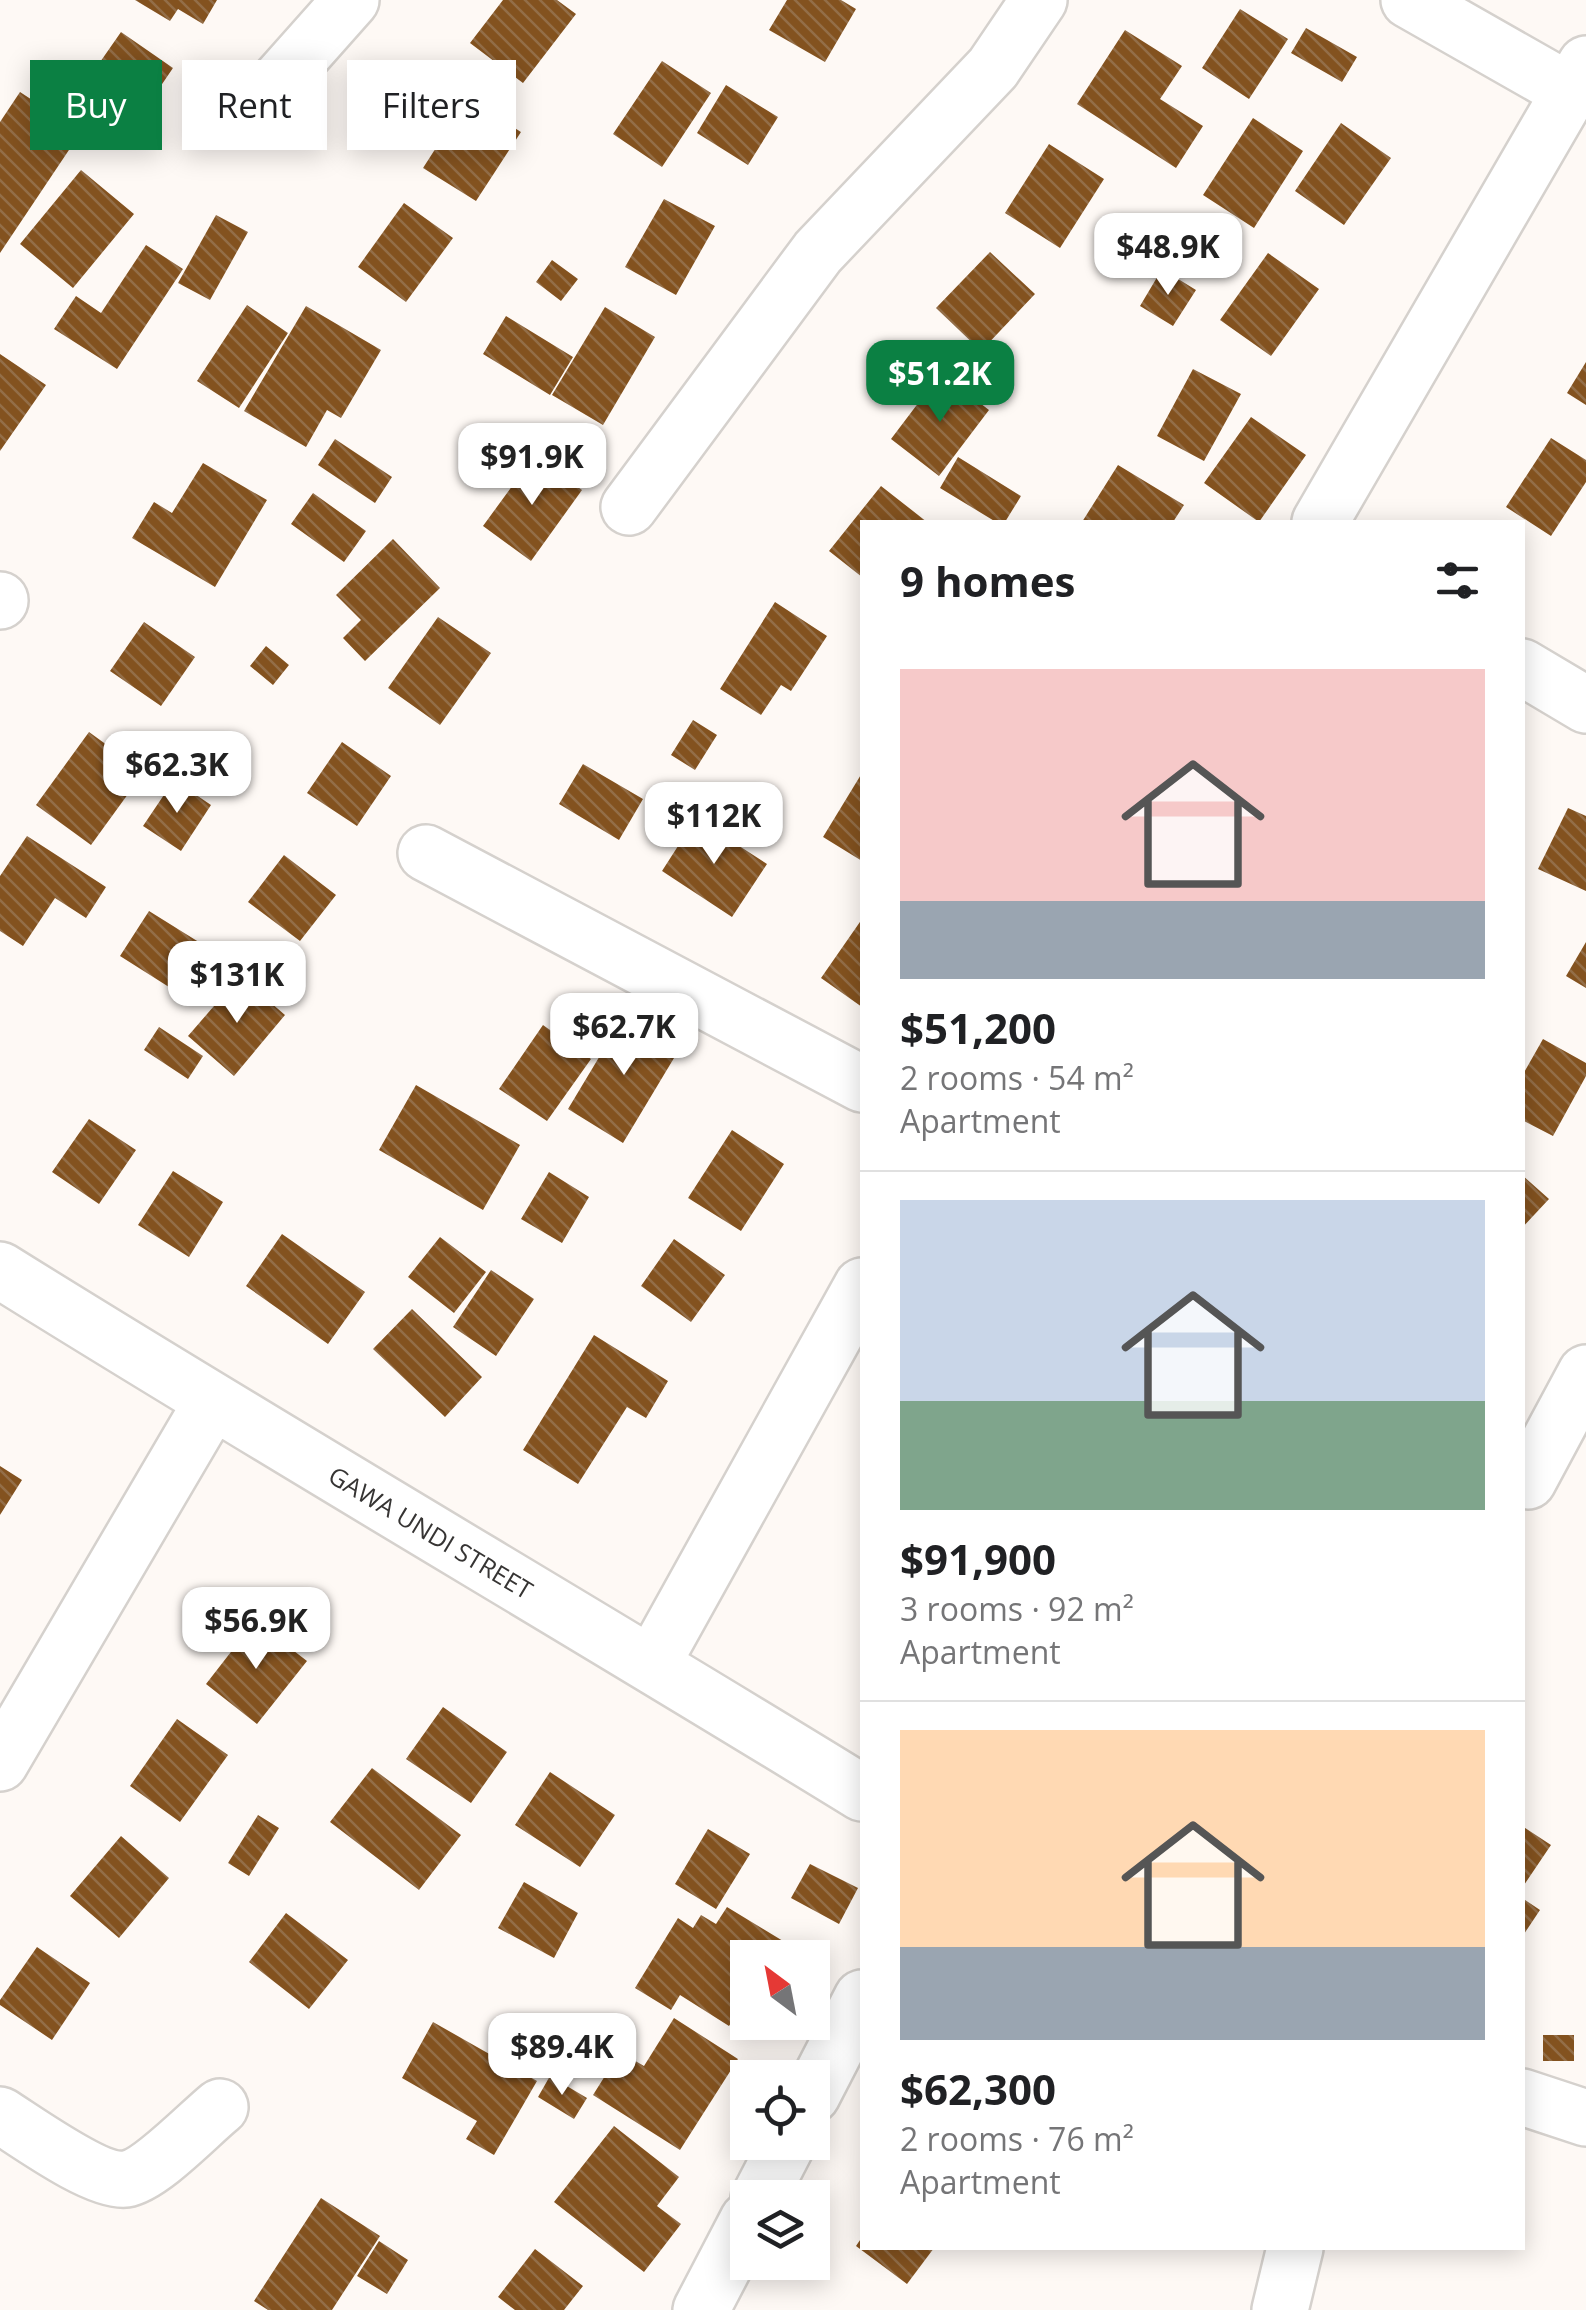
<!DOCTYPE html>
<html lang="en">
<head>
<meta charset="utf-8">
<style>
  body { margin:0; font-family:"Open Sans",sans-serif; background:#f6f6f6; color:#202124; height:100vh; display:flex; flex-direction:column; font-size:38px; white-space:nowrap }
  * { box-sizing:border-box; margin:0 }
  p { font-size:32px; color:#757577 }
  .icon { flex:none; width:55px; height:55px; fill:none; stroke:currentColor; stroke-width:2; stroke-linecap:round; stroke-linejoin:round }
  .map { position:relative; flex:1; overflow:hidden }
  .panel { position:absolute; left:860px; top:520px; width:665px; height:1730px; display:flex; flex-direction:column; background:#fff; border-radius:0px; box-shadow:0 5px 25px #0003 }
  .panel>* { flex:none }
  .guide { position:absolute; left:30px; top:60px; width:680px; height:90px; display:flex; gap:20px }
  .needle { width:65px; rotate:328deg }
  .buttons { position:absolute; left:730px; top:1940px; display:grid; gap:20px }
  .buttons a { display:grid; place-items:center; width:100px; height:100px; border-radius:0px; background:#fff; box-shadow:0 5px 25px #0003; font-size:50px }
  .price { position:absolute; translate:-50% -85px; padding:0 22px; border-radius:20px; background:#fff; color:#222; font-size:32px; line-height:65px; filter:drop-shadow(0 2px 5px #0008) }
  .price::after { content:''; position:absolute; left:50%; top:60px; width:30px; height:22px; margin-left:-15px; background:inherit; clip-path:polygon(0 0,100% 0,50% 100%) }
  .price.active { background:#0b8043; color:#fff }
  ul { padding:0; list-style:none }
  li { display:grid; align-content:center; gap:20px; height:530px; padding:0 40px }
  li+li { border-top:2px solid #e0e0e0 }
  li span { display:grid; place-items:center; height:310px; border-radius:0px; color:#555 }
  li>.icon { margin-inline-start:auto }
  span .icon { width:180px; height:180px; fill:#fffc; stroke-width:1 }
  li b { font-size:42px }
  h2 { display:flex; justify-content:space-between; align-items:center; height:120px; padding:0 40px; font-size:42px }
  .tag { padding:0 35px; border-radius:0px; background:#fff; box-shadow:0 5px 25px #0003; font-size:35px; line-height:90px }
  .tag.active { background:#0b8043; color:#fff }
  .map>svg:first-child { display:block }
  .building { fill:url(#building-back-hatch) }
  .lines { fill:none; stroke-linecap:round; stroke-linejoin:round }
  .minor-casing { stroke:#d5d1cd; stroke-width:60 }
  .minor { stroke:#fff; stroke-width:55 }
  .labels { text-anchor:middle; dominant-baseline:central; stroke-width:10; stroke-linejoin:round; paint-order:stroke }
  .street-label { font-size:25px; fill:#363433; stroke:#fff }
</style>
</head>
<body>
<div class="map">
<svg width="1586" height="2310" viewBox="0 0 1586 2310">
  <defs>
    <pattern id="building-back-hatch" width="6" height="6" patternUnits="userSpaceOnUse" patternTransform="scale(2.5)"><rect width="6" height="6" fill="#83521f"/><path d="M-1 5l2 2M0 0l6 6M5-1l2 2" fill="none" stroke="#936e48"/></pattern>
  </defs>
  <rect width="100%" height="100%" fill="#fef9f5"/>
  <path class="building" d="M135 0H217L203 24 178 9 170 21Z
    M503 0H557L576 14 523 83 470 43Z
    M787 0H841L856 9 825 62 769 30Z
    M1240 9 1288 39 1249 99 1202 68Z
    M1306 28 1357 57 1342 82 1291 53Z
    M1125 30 1182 66 1160 99 1203 126 1176 168 1077 104Z
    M121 32 173 68 128 134 75 98Z
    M662 61 711 93 662 167 613 134Z
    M726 85 778 117 748 165 697 133Z
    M20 92 81 132 0 253V122Z
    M468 98 521 132 476 201 423 168Z
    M1253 118 1303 151 1254 228 1203 195Z
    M1341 123 1391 158 1344 225 1295 191Z
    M1049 144 1104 179 1060 248 1005 213Z
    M81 170 134 214 73 288 20 244Z
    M664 199 715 226 676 295 625 267Z
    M404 203 453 238 406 302 358 267Z
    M216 215 248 232 210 300 178 283Z
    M146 245 183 269 117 369 54 329 76 296 101 313Z
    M990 252 1035 294 981 351 936 308Z
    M1268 253 1319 289 1271 356 1220 320Z
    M552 260 578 279 561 301 536 282Z
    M1162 269 1196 290 1173 326 1140 306Z
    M247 305 288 333 239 408 197 381Z
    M306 306 381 350 341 418 327 410 306 447 244 411Z
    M605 307 655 337 603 425 552 395Z
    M506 316 573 357 550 395 483 354Z
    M0 354 46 385 0 451Z
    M1586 362V405L1567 393Z
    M1193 369 1241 394 1204 461 1157 436Z
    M941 373 989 410 939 476 891 439Z
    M1251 417 1306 455 1259 522 1204 483Z
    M1551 438 1586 460V482L1551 536 1506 507Z
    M335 439 392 477 375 503 318 465Z
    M534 456 582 490 531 561 483 526Z
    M958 457 1021 496 1005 522H996L940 488Z
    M203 463 267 500 215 587 132 538 154 502 172 513Z
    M1118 465 1184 505 1173 522H1082Z
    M881 486 927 522H862V577L829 551Z
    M313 493 366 531 344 562 291 524Z
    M393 539 440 588 365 661 343 638 361 620 336 595Z
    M775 602 827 636 791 691 781 685 761 715 720 689Z
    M438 617 491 653 440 725 388 688Z
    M144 622 195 657 161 706 110 671Z
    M266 646 289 665 273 685 250 666Z
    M693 720 717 735 695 770 671 755Z
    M89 732 144 772 91 845 36 805Z
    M342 742 391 776 357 826 307 793Z
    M583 764 643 799 619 840 559 804Z
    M862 773V861L823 837Z
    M174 780 211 805 181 851 143 826Z
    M1568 808 1586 816V891L1538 869Z
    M696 818 767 864 732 917 662 871Z
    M27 836 106 887 86 918 55 898 23 946 0 931V876Z
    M284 855 336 895 300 941 248 902Z
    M149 911 210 949 180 994 120 956Z
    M862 919V1007L821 978Z
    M1586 942V988L1566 976Z
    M240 976 285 1015 234 1076 188 1036Z
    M625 1014 680 1048 623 1143 568 1109Z
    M543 1025 591 1059 547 1121 499 1089Z
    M159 1027 203 1056 188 1079 144 1050Z
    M1543 1039 1586 1063V1076L1553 1136 1522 1120V1076Z
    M416 1085 520 1145 483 1210 379 1150Z
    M89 1119 136 1150 99 1204 52 1172Z
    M732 1130 784 1164 741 1231 688 1198Z
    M173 1171 223 1202 189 1257 138 1225Z
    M549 1172 589 1197 562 1243 521 1219Z
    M1522 1175 1549 1199 1522 1228Z
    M282 1234 365 1292 328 1344 246 1286Z
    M440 1237 486 1272 454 1313 408 1277Z
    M674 1239 725 1275 691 1322 641 1286Z
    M491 1270 534 1299 496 1356 453 1327Z
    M412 1309 482 1377 445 1417 373 1349Z
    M594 1335 668 1381 646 1418 627 1407 578 1484 523 1450Z
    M0 1466 22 1480 0 1515Z
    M255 1621 307 1661 257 1724 206 1684Z
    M443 1707 507 1752 471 1803 406 1759Z
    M177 1719 228 1755 180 1822 130 1786Z
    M372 1768 461 1835 419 1890 330 1822Z
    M550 1772 615 1815 580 1867 515 1825Z
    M258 1815 279 1828 249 1876 228 1863Z
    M1522 1826 1551 1845 1522 1888Z
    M708 1829 750 1854 716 1909 675 1884Z
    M121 1836 169 1878 119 1938 70 1896Z
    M810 1864 858 1888 839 1924 791 1898Z
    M524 1882 578 1913 554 1958 498 1928Z
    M1522 1898 1540 1910 1522 1937Z
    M727 1907 783 1941 772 1958H748V1996L729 2026 680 1995 671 2010 635 1988 678 1918 693 1928 701 1915 716 1924Z
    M286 1913 348 1960 309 2009 249 1962Z
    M37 1947 90 1983 52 2040 0 2005V2000Z
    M674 2018 738 2059 680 2150 593 2095 620 2052 644 2066Z
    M433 2022 537 2081 494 2155 466 2139 477 2121 402 2078Z
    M1543 2035H1574V2061H1543Z
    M550 2076 587 2098 574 2119 538 2097Z
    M614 2126 679 2177 657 2206 681 2224 644 2272 554 2202Z
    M321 2198 380 2236 332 2310H268L254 2301Z
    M862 2237V2248H934L907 2284 856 2246Z
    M379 2241 408 2260 387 2294 357 2276Z
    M535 2249 583 2286 564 2310H515L498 2297Z"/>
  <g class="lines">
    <g class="minor-casing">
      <path id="minor" d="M1409 0 1569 91
        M272 89 351 0
        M629 507 818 252 993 68 1039 0
        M1320 522 1586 64
        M0 601V600
        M1522 667 1586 705
        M426 853 862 1084
        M0 1270C285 1448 576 1617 862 1793
        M1528 1481 1586 1373
        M652 1664 862 1286
        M0 1763 212 1402
        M812 2095 862 1998
        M1522 2097 1586 2118
        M0 2115C27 2132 97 2183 126 2179 151 2175 199 2124 220 2107
        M759 2198 788 2142
        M701 2310 748 2220
        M1280 2310 1295 2248"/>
    </g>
    <use href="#minor" class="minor"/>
  </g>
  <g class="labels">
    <g class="street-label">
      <text transform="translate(431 1532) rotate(31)">GAWA UNDI STREET</text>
    </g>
  </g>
</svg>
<div class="buttons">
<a><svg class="needle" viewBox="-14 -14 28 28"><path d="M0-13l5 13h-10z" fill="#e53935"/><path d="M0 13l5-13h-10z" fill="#757577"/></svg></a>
<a><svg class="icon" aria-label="locate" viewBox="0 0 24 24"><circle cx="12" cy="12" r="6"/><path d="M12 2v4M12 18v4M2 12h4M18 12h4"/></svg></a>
<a><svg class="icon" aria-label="layers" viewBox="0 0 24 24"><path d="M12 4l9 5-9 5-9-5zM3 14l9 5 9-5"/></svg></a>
</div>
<b class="price" style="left:1168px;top:298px">$48.9K</b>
<b class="price active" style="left:940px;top:425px">$51.2K</b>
<b class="price" style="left:532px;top:508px">$91.9K</b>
<b class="price" style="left:177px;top:816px">$62.3K</b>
<b class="price" style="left:714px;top:867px">$112K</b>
<b class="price" style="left:237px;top:1026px">$131K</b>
<b class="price" style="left:624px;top:1078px">$62.7K</b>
<b class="price" style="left:256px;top:1672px">$56.9K</b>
<b class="price" style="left:562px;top:2098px">$89.4K</b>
<div class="guide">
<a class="tag active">Buy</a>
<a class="tag">Rent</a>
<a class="tag">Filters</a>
</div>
<section class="panel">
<h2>9 homes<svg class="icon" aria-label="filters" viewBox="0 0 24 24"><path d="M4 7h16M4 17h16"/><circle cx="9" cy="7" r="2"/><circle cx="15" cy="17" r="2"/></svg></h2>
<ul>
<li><span style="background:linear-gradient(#f6c9c9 75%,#9aa5b1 0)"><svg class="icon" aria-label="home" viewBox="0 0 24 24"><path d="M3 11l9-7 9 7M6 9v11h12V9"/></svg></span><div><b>$51,200</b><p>2 rooms · 54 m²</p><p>Apartment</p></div></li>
<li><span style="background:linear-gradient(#c9d6e8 65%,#7fa58c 0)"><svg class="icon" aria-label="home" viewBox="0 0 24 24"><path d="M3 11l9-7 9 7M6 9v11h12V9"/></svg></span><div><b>$91,900</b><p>3 rooms · 92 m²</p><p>Apartment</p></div></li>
<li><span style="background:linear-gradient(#ffd9b3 70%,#9aa5b1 0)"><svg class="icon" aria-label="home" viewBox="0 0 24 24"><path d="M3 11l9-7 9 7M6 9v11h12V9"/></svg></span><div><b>$62,300</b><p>2 rooms · 76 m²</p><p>Apartment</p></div></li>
</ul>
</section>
</div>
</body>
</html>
